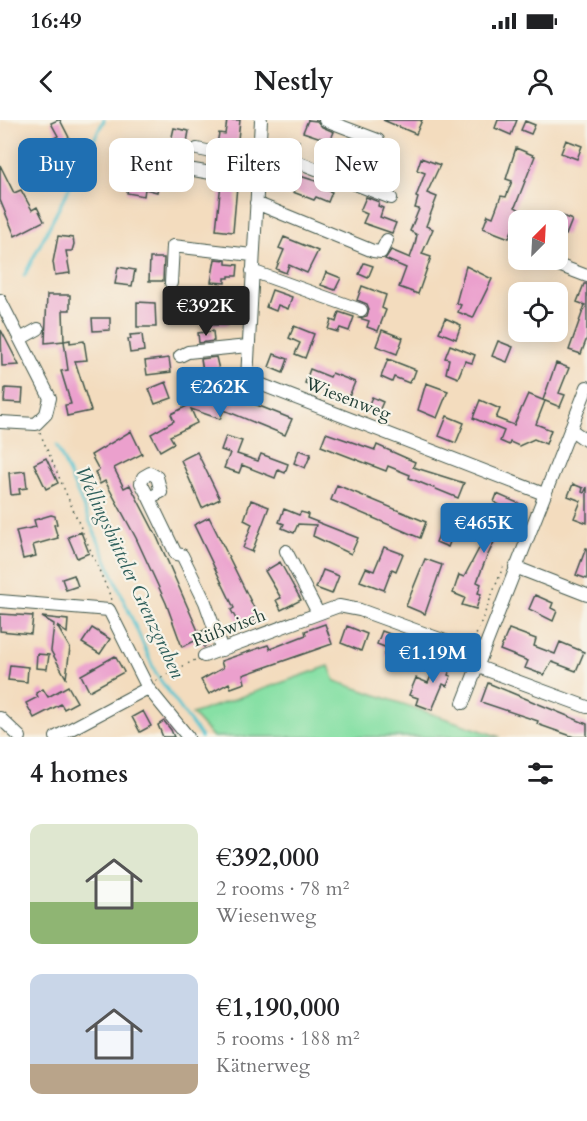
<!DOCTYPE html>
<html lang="en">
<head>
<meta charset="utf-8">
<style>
  body { margin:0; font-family:Cardo,serif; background:#f6f6f6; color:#202124; height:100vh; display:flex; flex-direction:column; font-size:22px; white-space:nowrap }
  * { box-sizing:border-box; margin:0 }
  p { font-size:20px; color:#757577 }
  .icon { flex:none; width:33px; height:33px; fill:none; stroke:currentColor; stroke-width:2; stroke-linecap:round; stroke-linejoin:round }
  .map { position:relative; height:617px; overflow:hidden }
  .panel { display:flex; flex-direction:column; background:#fff; flex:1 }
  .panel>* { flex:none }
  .banner { position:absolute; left:18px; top:18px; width:552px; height:54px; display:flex; gap:12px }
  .needle { width:39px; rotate:24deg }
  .buttons { position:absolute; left:508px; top:90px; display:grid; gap:12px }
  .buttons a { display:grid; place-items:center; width:60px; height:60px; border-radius:12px; background:#fff; box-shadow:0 3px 15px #0003; font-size:30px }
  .price { position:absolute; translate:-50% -51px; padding:0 14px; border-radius:6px; background:#1f6fb2; color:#fff; font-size:20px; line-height:39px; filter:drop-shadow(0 2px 3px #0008) }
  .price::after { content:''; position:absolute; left:50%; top:36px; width:18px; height:14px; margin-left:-9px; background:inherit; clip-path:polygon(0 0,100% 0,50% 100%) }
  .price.on { background:#222; color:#fff }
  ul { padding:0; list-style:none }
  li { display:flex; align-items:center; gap:18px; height:150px; padding:0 30px }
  li span { display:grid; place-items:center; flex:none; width:168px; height:120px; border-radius:12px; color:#555 }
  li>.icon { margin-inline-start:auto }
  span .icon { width:72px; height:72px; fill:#fffc; stroke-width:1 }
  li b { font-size:26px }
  h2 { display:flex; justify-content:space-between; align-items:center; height:72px; padding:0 30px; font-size:26px }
  .pill { padding:0 21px; border-radius:12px; background:#fff; box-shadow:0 3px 15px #0003; font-size:21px; line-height:54px }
  .pill.on { background:#1f6fb2; color:#fff }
  .status { display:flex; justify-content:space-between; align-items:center; height:42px; padding:0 30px; background:#fff; direction:ltr }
  .status svg { height:16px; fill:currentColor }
  header { display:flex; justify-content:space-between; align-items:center; height:78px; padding:0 30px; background:#fff; font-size:27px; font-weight:800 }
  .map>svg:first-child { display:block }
  .green { fill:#87e0a5; stroke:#538e6c; stroke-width:1.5 }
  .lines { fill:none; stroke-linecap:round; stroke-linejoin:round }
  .stream { stroke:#59c5d1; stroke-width:3 }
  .building { fill:#eba0cd }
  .minor-casing { stroke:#3f5549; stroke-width:14 }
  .path { stroke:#3f5549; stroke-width:1.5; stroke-dasharray:1.5 4.5; stroke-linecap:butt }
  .minor { stroke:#fff; stroke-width:12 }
  .labels { text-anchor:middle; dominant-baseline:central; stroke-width:4.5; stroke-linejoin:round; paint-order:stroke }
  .street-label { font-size:18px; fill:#1f3d34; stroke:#f7f3e8 }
  .water-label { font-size:20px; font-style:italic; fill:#2e5f5b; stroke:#f7f3e8 }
</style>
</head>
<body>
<div class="status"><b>16:49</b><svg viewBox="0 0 49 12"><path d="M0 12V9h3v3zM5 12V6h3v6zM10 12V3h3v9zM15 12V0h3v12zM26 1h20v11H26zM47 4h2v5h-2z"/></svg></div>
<header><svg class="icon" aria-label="back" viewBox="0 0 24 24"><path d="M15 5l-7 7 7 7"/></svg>Nestly<svg class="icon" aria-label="person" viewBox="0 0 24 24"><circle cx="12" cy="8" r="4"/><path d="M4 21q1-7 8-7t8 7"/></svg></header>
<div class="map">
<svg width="587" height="617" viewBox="0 0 587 617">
  <rect width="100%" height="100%" fill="#f7f3e8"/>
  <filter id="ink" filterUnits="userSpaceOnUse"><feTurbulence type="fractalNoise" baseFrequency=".0167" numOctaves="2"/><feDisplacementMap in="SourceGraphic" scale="12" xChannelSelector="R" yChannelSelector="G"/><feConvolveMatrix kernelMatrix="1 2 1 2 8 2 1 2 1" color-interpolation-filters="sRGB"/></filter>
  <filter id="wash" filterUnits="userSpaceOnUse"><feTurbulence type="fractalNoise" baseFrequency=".008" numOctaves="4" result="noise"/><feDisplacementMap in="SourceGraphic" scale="24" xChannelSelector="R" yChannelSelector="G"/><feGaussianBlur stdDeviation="1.35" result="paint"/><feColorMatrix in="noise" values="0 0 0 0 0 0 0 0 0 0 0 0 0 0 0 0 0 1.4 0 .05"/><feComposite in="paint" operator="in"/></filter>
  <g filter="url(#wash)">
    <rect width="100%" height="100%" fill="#f3dcbe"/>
    <path class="green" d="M329 546 335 561 500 617H213L192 594Z"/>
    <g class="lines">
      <path class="stream" d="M24 156 104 0
        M57 326 156 554 201 617"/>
    </g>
    <g id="blocks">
      <path class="building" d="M58 0H60L78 35 66 41 54 18 58 16 51 3Z
        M227 0H240L237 29 217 24 219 13 225 14Z
        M308 0 317 1 322 7 334 12 330 21 303 12Z
        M383 0H422L416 14Z
        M498 0H517L511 15 495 8Z
        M525 1 535 5 531 14 521 10Z
        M174 8 189 11 186 28 189 29 187 41 174 39 170 60 160 58 157 72 145 69 144 76 127 73 129 61 143 64 147 42 164 45 168 20 171 21Z
        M279 18 289 22 290 18 299 21 295 32 276 25Z
        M566 20 582 26 577 39 561 33Z
        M384 25 396 30 391 44 374 38 378 28Z
        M516 28 535 36 515 87 520 90 509 118 483 108 488 95 493 97 501 76 506 77 512 61 506 59Z
        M421 38 440 45 427 73 437 77 426 106 433 109 422 134 431 137 418 174 399 167 406 148 385 139 391 130 410 138 415 124 417 115 410 111 419 89 415 88 418 78 416 77 425 53 417 50Z
        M0 45 14 73 21 70 32 90 37 87 44 101 15 116 0 80Z
        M371 53 388 60 385 67 368 60Z
        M300 56 322 63 320 67 332 72 328 82 316 77 314 80 293 72Z
        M221 63 237 66 233 112 216 110Z
        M366 77 379 82 378 86 383 88 380 97 396 103 392 113 363 103 367 94 360 91Z
        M558 94 572 100 566 115 558 112Z
        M58 116 73 118 74 124 72 131H66L70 153 55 155 53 142Z
        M284 117 318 131 307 153 289 145 286 153 276 149 284 130 279 128Z
        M150 138H164L163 161H149Z
        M215 139 226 140V144L238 145 237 156H229V158H225V163L211 162Z
        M364 143 373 146 368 158 359 154Z
        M466 146 492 159 473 198 458 192 461 185 456 183Z
        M118 147 135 150 132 166 115 164Z
        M326 152 341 158 335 170 321 165Z
        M584 164H587V218L581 234 569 230 585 185 577 182Z
        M362 166 386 175 382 188 386 190 378 211 367 207 369 201 359 198 367 196 369 189 367 184 357 180Z
        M272 170 292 177 288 189 278 185 276 191 266 187Z
        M47 175H70V190H63L64 221 45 223Z
        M137 182 155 183 156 207H137Z
        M207 187 226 188 228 205H209Z
        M339 192 354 197 349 211 340 208 338 212 328 209 331 200 336 202Z
        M92 198H110V210L93 211Z
        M445 198 461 205 456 219 439 212Z
        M294 206 314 214 305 238 295 234 300 223 289 218Z
        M1 210 19 245 2 246Z
        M382 210 403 218 397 234 376 226Z
        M213 211 214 221 199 223 198 213Z
        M142 214 144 231 130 233 128 219H131L130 215Z
        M70 220V223L84 221 87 240 75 241 91 291 67 296 65 285 71 284 61 251 68 250 64 221Z
        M498 221 513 227 507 242 492 236Z
        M450 225 475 235 472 243 465 241 458 258 446 253 449 239 445 238Z
        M274 234 288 239 283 253 269 247Z
        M216 237 221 258 187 269 183 257 203 251 201 239Z
        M169 238 171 252 147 255 145 241Z
        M388 239 416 250 413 258H411L409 263 394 257 392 262 381 257Z
        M556 243 569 248 559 273 565 275 560 287 543 280Z
        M310 249 330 257 332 253 355 262 348 279 305 263Z
        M166 262 172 278 155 284 149 269Z
        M426 263 448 271 437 298 418 290Z
        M5 268 23 269 22 283 4 282Z
        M229 274 292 299 285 315 224 290 220 299 191 289 197 303 170 316 174 323 160 331 151 314 174 301 171 294 199 280 207 283 214 277 226 282Z
        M528 274 545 281 536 304 551 310 546 324 534 319 519 326 510 322 509 325 500 321 504 311 473 298 480 280 500 289 496 298 514 305Z
        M372 277 383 282 379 291 368 286Z
        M447 296 464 303 456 323 439 316Z
        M131 311 142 334 114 348 124 368 130 365 157 417 199 513 206 509 210 520 204 527 199 519 182 527 166 483 136 418 105 361 100 364 95 352 99 350 91 335Z
        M326 313 375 330 377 325 415 342 413 347 464 363 458 378 409 358 410 355 388 346 386 351 321 326Z
        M226 316 242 321 237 334 258 341 261 334 288 344 285 353 278 350 275 358 242 345 239 353 224 348 230 333 221 330Z
        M299 330 311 334 305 348 294 343Z
        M197 332 220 379 202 388 181 340Z
        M46 338 58 363 46 369 34 344Z
        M25 351 27 368 19 369 20 374 11 375 9 353Z
        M573 364 583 368 582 372 584 373 587 367V403L574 398 581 381 568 376Z
        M337 365 426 402 420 418 331 380Z
        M497 374 520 384 516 394 511 392 508 396 499 419 496 418 485 441 477 462 481 464 478 473 481 474 476 489 462 485 465 478 453 473 459 455 464 457 494 400 500 385 494 382Z
        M251 380 269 387 252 432 243 428 252 404 244 400Z
        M284 389 299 395 301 392 308 394 307 398 358 418 351 434 313 416 316 405 298 404 294 413 282 408 284 404 279 402Z
        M51 395 55 396 57 404 54 405 58 418 33 425 36 436 23 439 16 411 36 407 34 400Z
        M209 397 259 498 241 508 231 490 234 488 194 405Z
        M442 407 454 412 448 427 436 422Z
        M81 412 89 433 77 438 68 417Z
        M384 427 403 434 396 451 392 449 384 470 360 461 366 448 374 451Z
        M586 428H587V459L576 455Z
        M425 439 442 445 425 494 406 486Z
        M280 442 301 480 281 490 276 480 281 478 265 451Z
        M323 450 339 456 332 474 316 468Z
        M74 455 78 466 66 470 62 459Z
        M535 475 553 483 551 488 557 491 553 501 529 489Z
        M0 494 33 496 31 514 0 511Z
        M42 497 68 500 67 513 57 506 70 528 66 558 51 531 54 504Z
        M325 504 332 524 243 555 245 563 231 568 229 563 209 574 201 560 223 548 221 541 268 525 270 529 306 515 305 511Z
        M347 506 367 514 361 531 341 523Z
        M92 508 110 519 100 534 82 523Z
        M509 509 536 519 534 526 555 534 560 522 584 532 576 551 552 542 544 555 525 548 528 541 500 530Z
        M382 511 403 519 401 525 412 529 408 540 384 535 387 528 377 524Z
        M37 534 49 535 47 549 36 548Z
        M440 534 454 540 448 555 451 556 447 566 443 564 432 590 416 584 418 578 409 575 416 558 428 563Z
        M115 536 124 552 89 571 81 555Z
        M10 545 28 547 27 562 8 560Z
        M488 563 587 604V617H574L537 604 538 601 481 582Z
        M68 566 77 582 64 589 61 584 34 598 26 583 38 577 36 573 43 569 48 577Z
        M143 591 151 606 140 612 132 597Z
        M164 601 171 610 174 617H163L158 605Z"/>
    </g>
  </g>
  <g filter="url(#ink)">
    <use href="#blocks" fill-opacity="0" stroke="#3f5549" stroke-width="1.5"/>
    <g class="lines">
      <g class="minor-casing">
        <path id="minor" d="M325 0 378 20
          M259 27 391 78
          M197 29 258 41
          M188 49 257 61
          M256 83 373 131 381 132 387 120
          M545 140 587 156
          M252 151 361 190
          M171 163 173 126 252 135
          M179 178 250 180
          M0 180 50 278 46 294 36 304 0 302
          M20 219 38 209
          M180 236 188 232 248 226
          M247 259 544 374
          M247 259 261 0
          M205 275 209 270 247 259
          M570 309 587 321
          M149 378 141 363 143 357 150 353 157 357 161 372 149 378 176 434 182 435 205 482 222 530
          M286 431 318 493
          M515 447 587 475
          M0 481 109 490 148 568 188 617
          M204 536 339 486 360 490 481 534
          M476 546 587 587
          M463 583 587 267
          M0 598 20 617
          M56 617 148 568"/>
      </g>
      <path class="path" d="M40 313 112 480
        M474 520 503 447
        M156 560 195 540"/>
      <use href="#minor" class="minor"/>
    </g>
  </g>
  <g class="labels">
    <g class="street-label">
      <text transform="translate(348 279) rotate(21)">Wiesenweg</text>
      <text transform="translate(229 508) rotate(-21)">Rüßwisch</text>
    </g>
    <g class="water-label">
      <text transform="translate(130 452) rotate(65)">Wellingsbütteler Grenzgraben</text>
    </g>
  </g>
</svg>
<div class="buttons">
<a><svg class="needle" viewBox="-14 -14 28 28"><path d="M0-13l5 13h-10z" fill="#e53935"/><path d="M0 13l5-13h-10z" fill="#757577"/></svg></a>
<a><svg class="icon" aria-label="locate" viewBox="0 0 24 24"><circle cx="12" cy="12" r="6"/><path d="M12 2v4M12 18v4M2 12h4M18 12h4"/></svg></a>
</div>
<b class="price on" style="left:206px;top:217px">€392K</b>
<b class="price" style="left:220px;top:298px">€262K</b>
<b class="price" style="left:484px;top:434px">€465K</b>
<b class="price" style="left:433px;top:564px">€1.19M</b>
<div class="banner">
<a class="pill on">Buy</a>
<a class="pill">Rent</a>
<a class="pill">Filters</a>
<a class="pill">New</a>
</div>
</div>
<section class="panel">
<h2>4 homes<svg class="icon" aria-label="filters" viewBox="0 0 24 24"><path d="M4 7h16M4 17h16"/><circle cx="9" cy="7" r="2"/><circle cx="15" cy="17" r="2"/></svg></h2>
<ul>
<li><span style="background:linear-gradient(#dfe7d0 65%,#8fb573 0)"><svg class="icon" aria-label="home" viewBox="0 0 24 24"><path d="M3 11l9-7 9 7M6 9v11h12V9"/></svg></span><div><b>€392,000</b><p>2 rooms · 78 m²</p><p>Wiesenweg</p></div></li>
<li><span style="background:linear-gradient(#c9d6e8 75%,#b9a48a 0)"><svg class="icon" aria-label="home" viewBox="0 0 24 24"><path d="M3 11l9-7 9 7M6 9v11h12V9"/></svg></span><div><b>€1,190,000</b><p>5 rooms · 188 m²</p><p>Kätnerweg</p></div></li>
</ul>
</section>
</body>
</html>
